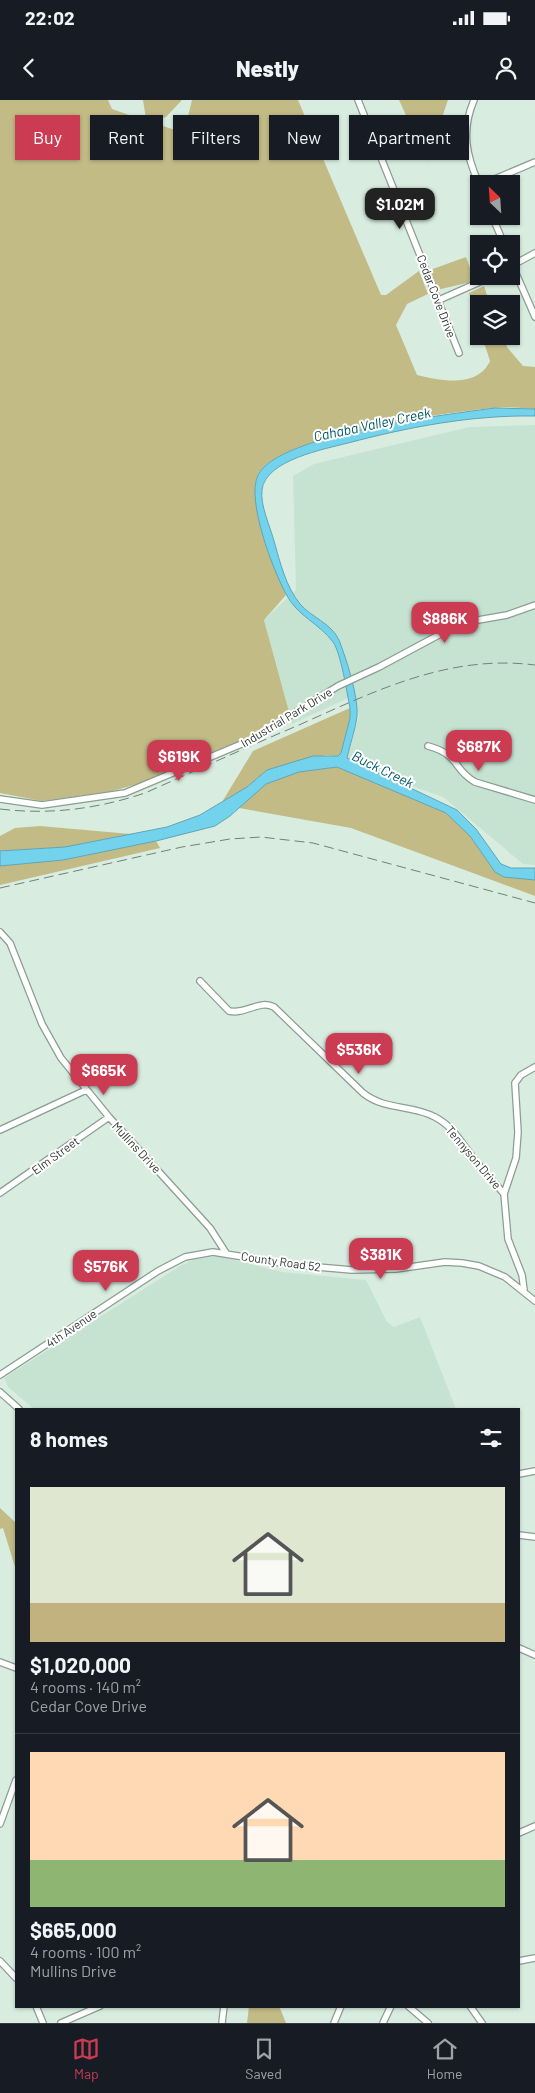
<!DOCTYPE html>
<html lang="en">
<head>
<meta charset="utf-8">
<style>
  body { margin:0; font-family:Barlow,sans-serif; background:#20242c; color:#f1f3f6; height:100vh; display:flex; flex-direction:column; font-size:19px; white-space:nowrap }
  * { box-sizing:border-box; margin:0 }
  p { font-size:16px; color:#9ea1a6 }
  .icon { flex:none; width:28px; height:28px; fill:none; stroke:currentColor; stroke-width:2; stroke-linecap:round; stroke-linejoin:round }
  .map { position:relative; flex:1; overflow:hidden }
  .side { position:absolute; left:15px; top:1308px; width:505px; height:600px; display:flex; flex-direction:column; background:#171b24; border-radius:0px; box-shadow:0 1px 4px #0004 }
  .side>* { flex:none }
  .hud { position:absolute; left:15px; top:15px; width:505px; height:45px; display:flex; gap:10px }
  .needle { width:32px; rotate:335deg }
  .controls { position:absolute; left:470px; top:75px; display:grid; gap:10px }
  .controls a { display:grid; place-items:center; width:50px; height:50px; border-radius:0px; background:#171b24; box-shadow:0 1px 4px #0004; font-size:25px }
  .price { position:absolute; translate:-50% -42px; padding:0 11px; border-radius:10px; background:#cb3b52; color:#fff; font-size:16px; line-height:32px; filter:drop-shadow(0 1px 2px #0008) }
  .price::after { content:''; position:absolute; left:50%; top:30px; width:15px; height:11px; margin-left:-8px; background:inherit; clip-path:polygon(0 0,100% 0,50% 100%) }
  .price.current { background:#222; color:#fff }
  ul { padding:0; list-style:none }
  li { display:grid; align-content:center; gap:10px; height:265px; padding:0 15px }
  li+li { border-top:1px solid #363941 }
  li span { display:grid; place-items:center; height:155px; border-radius:0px; color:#555 }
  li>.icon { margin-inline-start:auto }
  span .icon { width:90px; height:90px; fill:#fffc; stroke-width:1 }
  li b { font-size:21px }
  h2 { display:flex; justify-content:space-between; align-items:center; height:60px; padding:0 15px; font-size:21px }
  .tag { padding:0 18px; border-radius:0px; background:#171b24; box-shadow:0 1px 4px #0004; font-size:18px; line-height:45px }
  .tag.current { background:#cb3b52; color:#fff }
  .status { display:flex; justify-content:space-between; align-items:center; height:35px; padding:0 25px; background:#171b24; direction:ltr }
  .status svg { height:14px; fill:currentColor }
  header { display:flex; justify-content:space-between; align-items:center; height:65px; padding:0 15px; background:#171b24; font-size:22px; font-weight:800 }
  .menu { display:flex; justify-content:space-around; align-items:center; height:70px; border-top:1px solid #363941; background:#171b24; font-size:14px; color:#9ea1a6 }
  .menu a { display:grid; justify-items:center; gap:2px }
  .menu .current { color:#cb3b52 }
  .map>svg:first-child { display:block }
  .built { fill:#c6e3d2 }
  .green { fill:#c2bb86 }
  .water { fill:#74d3ec; stroke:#60a4b5 }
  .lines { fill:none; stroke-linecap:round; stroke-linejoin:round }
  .minor-casing { stroke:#8a9e92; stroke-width:8 }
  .minor { stroke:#fff; stroke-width:5.5 }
  .rail { stroke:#738078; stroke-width:1; stroke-dasharray:10 5; stroke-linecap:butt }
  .labels { text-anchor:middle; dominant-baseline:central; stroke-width:4; stroke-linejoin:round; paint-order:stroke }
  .street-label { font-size:12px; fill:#303834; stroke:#fff }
  .water-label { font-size:14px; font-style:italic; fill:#005768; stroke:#fff }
</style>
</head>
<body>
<div class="status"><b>22:02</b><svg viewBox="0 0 49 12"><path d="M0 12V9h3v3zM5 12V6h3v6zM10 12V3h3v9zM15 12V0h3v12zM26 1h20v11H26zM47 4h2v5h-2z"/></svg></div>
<header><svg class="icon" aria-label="back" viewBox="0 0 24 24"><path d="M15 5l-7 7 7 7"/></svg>Nestly<svg class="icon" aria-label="person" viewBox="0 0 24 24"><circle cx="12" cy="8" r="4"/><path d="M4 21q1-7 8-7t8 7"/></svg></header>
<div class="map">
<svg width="535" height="1923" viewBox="0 0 535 1923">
  <rect width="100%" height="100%" fill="#d8ede0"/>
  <path class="built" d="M535 325V765L523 764 443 697 346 663 359 616 353 596 292 624 264 520 296 490 293 376 314 364 469 327Z
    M218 1156 282 1172 366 1180 387 1222 394 1227 420 1217 456 1309H34L8 1287 4 1278 180 1166 193 1160Z"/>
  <path class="green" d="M0 0H108L112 9 149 22 146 19 143 0H182L166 17 151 22 184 33 192 0H298L381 195H386L419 171 428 194 407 204 396 225 417 275C442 281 477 288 490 261L482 236H503L507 247 523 266 535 267V309C521 308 507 306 493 308 449 312 279 335 258 374 246 399 275 470 286 495L264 520 289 612 237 643 141 683 113 691 42 701 0 693Z
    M399 0H448L427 61Z
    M466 157 475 181 437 190 430 170Z
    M484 186 490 204H479V226L469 193Z
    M350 608V618L341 653 338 656 326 655 267 670 247 687 222 702 253 651Z
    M337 667 446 713 470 736 495 772 504 777 535 780V796L351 728 239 708 265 684 299 672Z
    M40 726 131 734 65 747 0 751V736L15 728Z
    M156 741 160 748 0 785V766L63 760Z
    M0 1408 16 1423V1470L3 1428 0 1429Z
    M249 1906H279L286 1923H247Z"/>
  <path class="water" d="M495 308 535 309V316C471 315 409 327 348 343 325 349 265 360 262 390 260 405 270 426 274 441 280 462 286 487 300 504 311 517 331 523 339 540 346 558 359 598 357 617 355 631 350 644 347 658L457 710 476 729 501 764 511 768H535V780L504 777 495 772 470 736 446 713 337 667 299 672 266 684 230 716 215 726 156 741 63 760 0 766V751L65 747 167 727 200 715 247 687 267 670 313 656H338L341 653 350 618V608C347 593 341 553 333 542 319 523 297 516 286 494 273 470 246 400 258 375 278 334 451 314 495 308Z"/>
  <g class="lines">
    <g class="minor-casing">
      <path id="minor" d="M358 0 459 253
        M474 0C461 31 466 55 479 84
        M483 84 535 62
        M492 116 504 144
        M511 162 535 217
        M511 166 535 153
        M439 200 493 176
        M428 646C461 655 452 669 475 682L535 700
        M0 699 42 705 125 693 251 640 338 586 379 567 461 523 507 515 535 505
        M0 832 10 843 42 924 61 958 109 1017 210 1128 226 1153
        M200 881 229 911C245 915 260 899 274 907L363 993C386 1011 410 1004 435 1017 456 1028 464 1048 479 1065 487 1075 496 1084 504 1094
        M0 1030 86 990
        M0 1093 109 1017
        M524 1190 522 1175 508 1139 504 1094 516 1058 518 1032 515 983 521 975 535 967
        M0 1275 158 1171 185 1157 213 1152 294 1165 352 1170 396 1169 445 1162 462 1163 479 1166 505 1177 535 1201
        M0 1292 19 1309
        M519 1374 535 1371
        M519 1435 535 1437
        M519 1548 535 1555
        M0 1562 16 1568
        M0 1724 16 1680
        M519 1733 535 1726
        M0 1861 16 1878
        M519 1861 535 1858
        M36 1906 43 1923
        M408 1906 428 1923
        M470 1906 482 1923
        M61 1923 100 1906
        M222 1923 224 1906
        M334 1923 341 1906
        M383 1923 391 1906"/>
    </g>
    <use href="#minor" class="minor"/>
    <path class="rail" d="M0 709C50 715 97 709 145 693 197 670 247 647 299 625 375 591 449 554 535 565
      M0 788 182 747 230 739 261 737 313 743 535 803"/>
  </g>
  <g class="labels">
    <g class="street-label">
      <text transform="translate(437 196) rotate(69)">Cedar Cove Drive</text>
      <text transform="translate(286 617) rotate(-31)">Industrial Park Drive</text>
      <text transform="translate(137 1047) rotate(47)">Mullins Drive</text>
      <text transform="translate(55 1055) rotate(-36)">Elm Street</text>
      <text transform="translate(474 1057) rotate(50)">Tennyson Drive</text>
      <text transform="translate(281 1161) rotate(8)">County Road 52</text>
      <text transform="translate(71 1228) rotate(-34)">4th Avenue</text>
    </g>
    <g class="water-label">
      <text transform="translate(372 324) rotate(-12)">Cahaba Valley Creek</text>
      <text transform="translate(383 669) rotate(26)">Buck Creek</text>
    </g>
  </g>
</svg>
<div class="controls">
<a><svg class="needle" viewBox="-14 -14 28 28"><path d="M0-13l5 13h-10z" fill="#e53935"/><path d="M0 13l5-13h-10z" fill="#9ea1a6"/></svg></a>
<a><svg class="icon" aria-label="locate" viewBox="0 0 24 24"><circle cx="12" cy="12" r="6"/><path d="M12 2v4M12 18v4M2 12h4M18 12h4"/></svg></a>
<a><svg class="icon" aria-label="layers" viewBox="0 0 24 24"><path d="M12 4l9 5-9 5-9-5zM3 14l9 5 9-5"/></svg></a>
</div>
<b class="price current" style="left:400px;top:130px">$1.02M</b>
<b class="price" style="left:445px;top:544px">$886K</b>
<b class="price" style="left:479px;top:672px">$687K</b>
<b class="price" style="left:179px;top:682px">$619K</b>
<b class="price" style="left:359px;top:975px">$536K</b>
<b class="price" style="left:104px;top:996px">$665K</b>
<b class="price" style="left:381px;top:1180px">$381K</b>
<b class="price" style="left:106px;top:1192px">$576K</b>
<div class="hud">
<a class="tag current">Buy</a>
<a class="tag">Rent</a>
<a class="tag">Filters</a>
<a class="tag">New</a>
<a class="tag">Apartment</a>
</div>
<section class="side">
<h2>8 homes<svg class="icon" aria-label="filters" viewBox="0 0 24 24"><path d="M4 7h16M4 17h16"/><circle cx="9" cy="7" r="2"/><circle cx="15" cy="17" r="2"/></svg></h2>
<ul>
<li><span style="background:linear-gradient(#dfe7d0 75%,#c2b280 0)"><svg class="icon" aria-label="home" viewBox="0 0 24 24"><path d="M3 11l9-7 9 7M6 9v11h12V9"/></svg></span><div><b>$1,020,000</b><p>4 rooms · 140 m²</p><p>Cedar Cove Drive</p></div></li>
<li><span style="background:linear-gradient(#ffd9b3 70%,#8fb573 0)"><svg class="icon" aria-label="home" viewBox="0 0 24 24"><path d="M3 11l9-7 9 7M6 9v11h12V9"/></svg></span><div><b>$665,000</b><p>4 rooms · 100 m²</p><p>Mullins Drive</p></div></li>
</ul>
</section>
</div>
<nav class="menu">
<a class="current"><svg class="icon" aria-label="map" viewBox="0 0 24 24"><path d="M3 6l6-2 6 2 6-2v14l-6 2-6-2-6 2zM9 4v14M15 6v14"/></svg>Map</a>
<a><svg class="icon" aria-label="saved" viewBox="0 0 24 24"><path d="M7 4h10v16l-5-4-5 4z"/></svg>Saved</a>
<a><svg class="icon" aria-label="home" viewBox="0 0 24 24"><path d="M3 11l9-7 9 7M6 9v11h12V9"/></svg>Home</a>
</nav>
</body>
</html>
